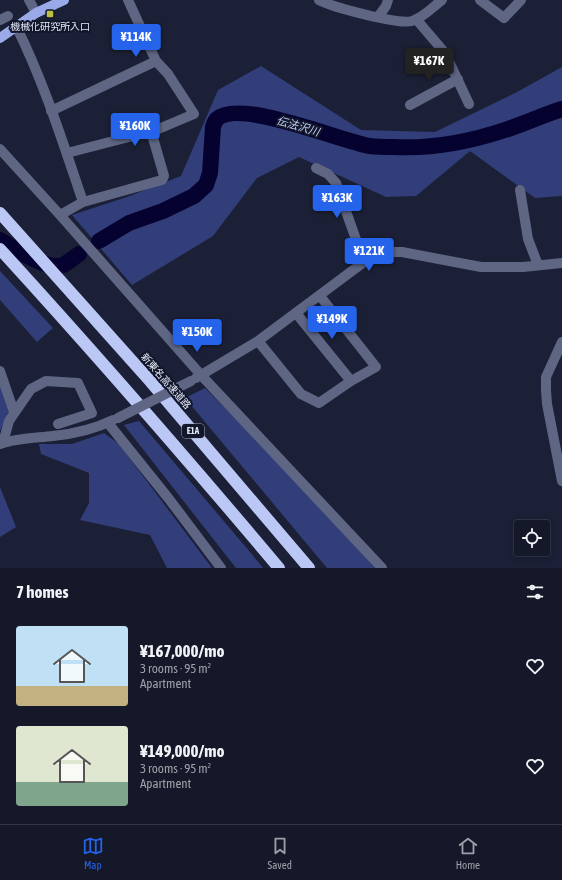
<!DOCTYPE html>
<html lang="en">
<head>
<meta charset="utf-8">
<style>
  body { margin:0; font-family:"Asap Condensed","Noto Sans JP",sans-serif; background:#212534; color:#f1f3f6; height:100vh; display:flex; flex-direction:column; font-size:15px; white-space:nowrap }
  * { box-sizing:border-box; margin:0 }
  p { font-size:13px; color:#9da0a8 }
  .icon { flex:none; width:22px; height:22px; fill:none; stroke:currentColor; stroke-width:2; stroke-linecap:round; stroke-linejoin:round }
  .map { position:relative; height:568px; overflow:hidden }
  .panel { display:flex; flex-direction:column; background:#141828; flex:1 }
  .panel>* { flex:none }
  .controls { position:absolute; left:514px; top:520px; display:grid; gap:8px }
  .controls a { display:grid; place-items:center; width:36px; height:36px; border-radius:4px; background:#141828; box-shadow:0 2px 6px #0003,0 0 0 1px #333745; font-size:20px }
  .price { position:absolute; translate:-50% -34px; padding:0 9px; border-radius:4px; background:#2563eb; color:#fff; font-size:13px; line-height:26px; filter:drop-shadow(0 1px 2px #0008) }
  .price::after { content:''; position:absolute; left:50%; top:24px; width:12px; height:9px; margin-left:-6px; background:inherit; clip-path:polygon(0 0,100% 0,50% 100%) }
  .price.active { background:#222; color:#fff }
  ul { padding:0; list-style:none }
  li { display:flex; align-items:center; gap:12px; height:100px; padding:0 16px }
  li span { display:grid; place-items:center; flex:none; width:112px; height:80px; border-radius:4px; color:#555 }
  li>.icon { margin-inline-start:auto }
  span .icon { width:48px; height:48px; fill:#fffc; stroke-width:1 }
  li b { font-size:17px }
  h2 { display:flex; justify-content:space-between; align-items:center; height:48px; padding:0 16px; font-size:17px }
  .dock { display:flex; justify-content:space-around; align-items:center; height:56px; border-top:1px solid #333745; background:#141828; font-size:11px; color:#9da0a8 }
  .dock a { display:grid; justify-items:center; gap:2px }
  .dock .active { color:#2563eb }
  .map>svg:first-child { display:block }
  .green { fill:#323e79 }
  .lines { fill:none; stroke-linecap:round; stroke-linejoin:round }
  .river { stroke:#050230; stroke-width:16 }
  .minor { stroke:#5e6684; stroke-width:10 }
  .major { stroke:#9aaae9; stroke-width:10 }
  .highway { stroke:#bbc7f5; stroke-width:12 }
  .minor-bridge { stroke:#5e6684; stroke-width:10 }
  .poi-dot { fill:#bdbf43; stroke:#12172b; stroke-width:1.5 }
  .labels { text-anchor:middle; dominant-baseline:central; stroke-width:4; stroke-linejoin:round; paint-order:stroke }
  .shield { fill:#12172b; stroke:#a6aaba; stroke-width:1 }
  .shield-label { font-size:9px; font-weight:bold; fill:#e5e9f8 }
  .poi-label { font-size:10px; fill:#e5e9f8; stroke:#12172b }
  .street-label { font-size:10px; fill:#e5e9f8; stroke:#12172b }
  .water-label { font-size:11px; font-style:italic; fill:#c4cff7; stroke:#12172b }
</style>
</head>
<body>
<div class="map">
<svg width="562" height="568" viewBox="0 0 562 568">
  <rect width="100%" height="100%" fill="#1b2036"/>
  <path class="green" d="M261 66 361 130 435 132 517 92 562 67V196L535 198 470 151 416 196 386 197 299 157 257 178 213 236 132 285 72 215 127 197 181 176 218 90Z
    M0 271 53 328 37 342 0 300Z
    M0 378 9 412 0 431Z
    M205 388 276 459 375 568H327L185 398Z
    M139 421 250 552 263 568H236L124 425Z
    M104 433 119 444 212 568H167L150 535 80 520 89 503V473L41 454 39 444H72Z
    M0 487 16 527 0 537Z"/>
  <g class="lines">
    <path class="river" d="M0 240C15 248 46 271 63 265 69 262 74 257 79 254
      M99 241 129 223 163 211 194 196 206 185 210 173 213 127C214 124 215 121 217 119 239 98 340 141 370 146 378 147 386 147 394 147 432 149 469 142 505 130 524 124 543 115 562 109"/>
    <path class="minor" d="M29 0 36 13
      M128 0 156 61
      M319 0C332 7 399 25 412 21 423 18 433 7 442 0
      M480 0 504 18 521 0
      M378 17 386 6 388 0
      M416 19 445 53 469 104
      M0 20 8 16
      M16 26C44 82 63 143 83 202
      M410 105 458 79
      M51 111 156 61 168 74 194 114 156 130 67 153
      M0 149 60 215 201 375 382 568
      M316 168 328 174 336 183 364 262
      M520 190 528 239 538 265
      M60 215 83 202 162 180 164 176 151 131
      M296 313 351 381
      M258 341 301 394 319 403 351 381 376 367 320 296
      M562 342 546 377V390L547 404 562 481
      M0 371 14 412
      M196 378 258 341 364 262 374 256 387 252H402L481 267H523L562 263
      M108 423 169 499 221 568
      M3 443 9 421 31 389 46 381 78 383 92 413 58 424
      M0 444C16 438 35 438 53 436 72 434 95 429 113 420"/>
    <path class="major" d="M0 38 36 13 64 0"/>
    <path class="highway" d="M0 213 150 381 309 568
      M0 249C95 353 188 460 279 568"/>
    <path class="minor-bridge" d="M118 418 191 381"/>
  </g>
  <rect class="poi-dot" x="46" y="10" width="8" height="8" rx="2"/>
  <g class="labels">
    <rect class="shield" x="182" y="424" width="22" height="14" rx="3"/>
    <g class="shield-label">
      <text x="193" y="431">E1A</text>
    </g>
    <g class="poi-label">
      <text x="50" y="26">機械化研究所入口</text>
    </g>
    <g class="street-label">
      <text transform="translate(166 381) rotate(49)">新東名高速道路</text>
    </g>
    <g class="water-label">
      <text transform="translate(298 126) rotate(16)">伝法沢川</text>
    </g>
  </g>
</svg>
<div class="controls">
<a><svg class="icon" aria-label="locate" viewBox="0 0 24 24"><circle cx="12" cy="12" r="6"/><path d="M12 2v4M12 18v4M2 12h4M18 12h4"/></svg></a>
</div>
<b class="price" style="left:136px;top:58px">¥114K</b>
<b class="price active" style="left:429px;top:82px">¥167K</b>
<b class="price" style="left:135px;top:147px">¥160K</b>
<b class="price" style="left:337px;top:219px">¥163K</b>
<b class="price" style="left:369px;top:272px">¥121K</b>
<b class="price" style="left:332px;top:340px">¥149K</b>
<b class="price" style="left:197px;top:353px">¥150K</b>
</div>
<section class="panel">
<h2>7 homes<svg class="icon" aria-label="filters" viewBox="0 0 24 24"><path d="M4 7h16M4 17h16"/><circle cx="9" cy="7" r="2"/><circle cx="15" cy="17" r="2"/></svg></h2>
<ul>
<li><span style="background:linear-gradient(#bfe0f5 75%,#c2b280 0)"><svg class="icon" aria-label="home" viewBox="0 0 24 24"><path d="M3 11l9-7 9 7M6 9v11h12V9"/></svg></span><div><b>¥167,000/mo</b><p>3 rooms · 95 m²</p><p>Apartment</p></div><svg class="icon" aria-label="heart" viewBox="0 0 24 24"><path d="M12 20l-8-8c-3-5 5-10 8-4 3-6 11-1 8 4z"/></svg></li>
<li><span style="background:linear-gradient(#dfe7d0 70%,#7fa58c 0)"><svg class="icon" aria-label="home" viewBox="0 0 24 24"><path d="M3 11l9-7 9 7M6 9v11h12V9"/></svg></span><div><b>¥149,000/mo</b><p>3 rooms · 95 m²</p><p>Apartment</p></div><svg class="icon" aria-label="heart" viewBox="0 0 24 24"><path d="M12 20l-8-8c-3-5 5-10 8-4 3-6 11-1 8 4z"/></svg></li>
</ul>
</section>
<nav class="dock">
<a class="active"><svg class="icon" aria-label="map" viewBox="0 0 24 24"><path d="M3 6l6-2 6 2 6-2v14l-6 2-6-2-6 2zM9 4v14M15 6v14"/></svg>Map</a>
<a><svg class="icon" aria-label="saved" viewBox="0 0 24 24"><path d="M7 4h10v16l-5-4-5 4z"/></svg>Saved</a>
<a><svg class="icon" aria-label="home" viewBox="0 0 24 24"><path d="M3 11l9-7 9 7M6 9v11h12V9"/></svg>Home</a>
</nav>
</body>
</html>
